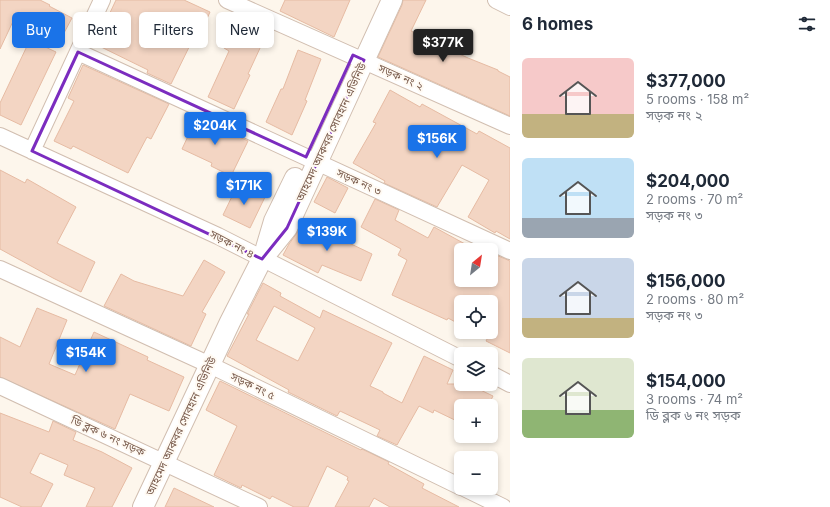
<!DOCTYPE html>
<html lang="en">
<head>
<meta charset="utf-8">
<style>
  body { margin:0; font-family:Inter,"Noto Sans Bengali",sans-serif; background:#f2f2f3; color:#1f2937; height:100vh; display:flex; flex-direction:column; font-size:15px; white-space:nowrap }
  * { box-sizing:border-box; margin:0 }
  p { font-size:13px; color:#747a83 }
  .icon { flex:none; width:22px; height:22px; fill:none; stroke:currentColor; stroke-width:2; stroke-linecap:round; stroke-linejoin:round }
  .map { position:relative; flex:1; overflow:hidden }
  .sheet { display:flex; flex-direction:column; background:#fff; width:320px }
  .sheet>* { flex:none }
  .guide { position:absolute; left:12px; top:12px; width:380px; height:36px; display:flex; gap:8px }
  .needle { width:26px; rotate:30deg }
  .fabs { position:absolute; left:454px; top:243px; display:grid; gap:8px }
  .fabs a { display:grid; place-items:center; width:44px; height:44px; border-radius:6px; background:#fff; box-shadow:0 2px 6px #0003; font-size:20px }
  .price { position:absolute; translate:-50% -34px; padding:0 9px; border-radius:4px; background:#1a73e8; color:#fff; font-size:13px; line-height:26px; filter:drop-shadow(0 1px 2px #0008) }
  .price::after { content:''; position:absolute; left:50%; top:24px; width:12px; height:9px; margin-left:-6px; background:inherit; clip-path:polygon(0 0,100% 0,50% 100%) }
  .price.current { background:#222; color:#fff }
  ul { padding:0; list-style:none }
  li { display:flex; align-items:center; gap:12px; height:100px; padding:0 12px }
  li span { display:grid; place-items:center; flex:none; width:112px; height:80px; border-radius:6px; color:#555 }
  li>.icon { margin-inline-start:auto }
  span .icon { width:48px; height:48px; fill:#fffc; stroke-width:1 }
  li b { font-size:17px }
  h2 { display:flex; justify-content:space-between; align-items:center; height:48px; padding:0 12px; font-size:17px }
  .chip { padding:0 14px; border-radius:6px; background:#fff; box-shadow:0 2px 6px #0003; font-size:14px; line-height:36px }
  .chip.current { background:#1a73e8; color:#fff }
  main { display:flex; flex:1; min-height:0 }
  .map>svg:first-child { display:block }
  .building { fill:#f3d5c3; stroke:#e6bba3; fill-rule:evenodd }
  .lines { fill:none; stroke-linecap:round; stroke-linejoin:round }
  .minor-casing { stroke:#d1beb0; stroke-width:18 }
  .tertiary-casing { stroke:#d1beb0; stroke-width:22 }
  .minor { stroke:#fff; stroke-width:16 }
  .tertiary { stroke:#fff; stroke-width:20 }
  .marked { fill:none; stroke:#7b2cbf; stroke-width:3; stroke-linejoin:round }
  .labels { text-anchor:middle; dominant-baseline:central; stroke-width:4; stroke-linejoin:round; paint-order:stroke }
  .street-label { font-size:11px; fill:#7a5c4d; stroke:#fffaf3 }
</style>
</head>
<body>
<main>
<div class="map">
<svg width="510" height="507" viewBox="0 0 510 507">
  <rect width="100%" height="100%" fill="#fdf6ec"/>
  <path class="building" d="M0 0H40L50 5 49 6 72 18 64 33 50 26 41 45 56 52 21 125 0 115V103L37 25 16 15 0 49Z
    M116 0H184L210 12 197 41 193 39 171 84 147 73 148 70 93 43 105 15 108 17Z
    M285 0H350L334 37 280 11Z
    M403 0H426L411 31 468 58 498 70V71L510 77V116L378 57 402 5Z
    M238 19 267 33 248 74 250 75 234 109 208 97 229 51 224 48Z
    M298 50 321 59 305 100 307 101 292 135 266 122 281 89H283Z
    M83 65 169 104 151 139 147 137 128 173 73 146 71 149 54 141 74 101 68 98Z
    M390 90 420 107 422 104 477 134 479 131 510 148V239L496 231 495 233 468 217 489 180 462 165 437 207 384 183 385 181 353 163 376 123 373 122Z
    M197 117 248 141 231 176 211 166 212 163 182 149Z
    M0 170 25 183 27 179 76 207 57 243 95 262 81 292 53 278 0 249Z
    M327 177 348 188 335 213 314 202Z
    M238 184 265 197 250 228 223 215Z
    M375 199 399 210 395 220 428 238 434 227 476 250H461V280H491V267L496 255 510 261V353L486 341 491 332V302H461V325L448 318 447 320 392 295 407 260 398 255 401 249 361 227Z
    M303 221 372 254 361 281 322 265 318 273 283 255 289 244 297 233Z
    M204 260 225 272 202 312 206 314 191 346 104 306 121 274 134 281 183 296Z
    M263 283 281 293 280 296 320 318 323 310 392 343 370 386 383 392V393L402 403 424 356 453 370 447 384H468L493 396 488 406H461V423L434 410 433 413 419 406 397 445 377 436 380 430 340 411 337 416 288 392 289 390 227 356 249 314H247ZM274 306 315 328 298 361 256 340Z
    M37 308 67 320 49 364 75 375 94 332 148 357 147 360 184 377 169 411 130 394 115 429 0 377V337L20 347Z
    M220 381 361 450 362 449 389 462 388 464 424 484 422 488 459 507H390L374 498 369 507H335L349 481 347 480 348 477 327 466 308 507H294L272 496 270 499 242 485 241 488 214 475 237 426 206 410Z
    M0 413 49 432 53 421 76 432 73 440 102 452 132 468 112 507H86L95 488 64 475 68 465 40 453 30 473 53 484 41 507H22L0 497Z
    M174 488 214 507H165Z"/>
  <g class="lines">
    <g class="minor-casing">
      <path id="minor" d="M227 0 510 126
        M496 0 510 7
        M78 52 510 251
        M0 136 218 236 461 359
        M32 151 102 0
        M0 269 210 365 461 487
        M491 374 510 384
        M0 386 259 507
        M464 488 503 507"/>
    </g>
    <g class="tertiary-casing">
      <path id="tertiary" d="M266 248 274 221 295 178
        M143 507 230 322 262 259 287 228 392 0"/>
    </g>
    <use href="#minor" class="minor"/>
    <use href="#tertiary" class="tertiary"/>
  </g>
  <path class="marked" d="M78 52 306 157 353 55 364 60 287 228 262 259 32 151Z"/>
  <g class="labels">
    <g class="street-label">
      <text transform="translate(401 77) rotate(24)">সড়ক নং ২</text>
      <text transform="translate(331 132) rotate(-65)">আহমেদ আকবর সোবহান এভিনিউ</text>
      <text transform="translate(359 182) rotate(25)">সড়ক নং ৩</text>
      <text transform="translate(232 244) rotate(27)">সড়ক নং ৪</text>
      <text transform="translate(253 386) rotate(26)">সড়ক নং ৫</text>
      <text transform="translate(181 426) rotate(-65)">আহমেদ আকবর সোবহান এভিনিউ</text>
      <text transform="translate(108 436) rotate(25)">ডি ব্লক ৬ নং সড়ক</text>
    </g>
  </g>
</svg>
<div class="fabs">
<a><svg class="needle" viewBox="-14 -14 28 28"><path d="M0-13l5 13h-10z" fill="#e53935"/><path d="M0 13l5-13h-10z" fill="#747a83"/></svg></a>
<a><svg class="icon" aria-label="locate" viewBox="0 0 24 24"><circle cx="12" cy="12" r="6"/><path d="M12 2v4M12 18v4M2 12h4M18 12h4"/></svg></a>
<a><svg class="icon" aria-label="layers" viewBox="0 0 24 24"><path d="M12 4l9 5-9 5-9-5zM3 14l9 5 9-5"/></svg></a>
<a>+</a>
<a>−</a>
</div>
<b class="price current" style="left:443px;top:63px">$377K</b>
<b class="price" style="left:215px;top:146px">$204K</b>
<b class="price" style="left:437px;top:159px">$156K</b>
<b class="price" style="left:244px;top:206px">$171K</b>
<b class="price" style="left:327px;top:252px">$139K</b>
<b class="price" style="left:86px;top:373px">$154K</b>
<div class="guide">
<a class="chip current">Buy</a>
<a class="chip">Rent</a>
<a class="chip">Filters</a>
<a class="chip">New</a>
</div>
</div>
<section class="sheet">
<h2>6 homes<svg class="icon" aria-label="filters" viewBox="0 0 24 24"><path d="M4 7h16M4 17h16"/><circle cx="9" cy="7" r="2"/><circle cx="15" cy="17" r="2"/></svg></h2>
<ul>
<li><span style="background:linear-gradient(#f6c9c9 70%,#c2b280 0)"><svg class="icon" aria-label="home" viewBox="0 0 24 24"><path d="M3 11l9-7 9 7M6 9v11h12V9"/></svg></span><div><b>$377,000</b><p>5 rooms · 158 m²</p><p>সড়ক নং ২</p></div></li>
<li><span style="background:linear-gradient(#bfe0f5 75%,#9aa5b1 0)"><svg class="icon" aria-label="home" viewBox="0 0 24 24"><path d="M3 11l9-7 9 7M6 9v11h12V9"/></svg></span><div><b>$204,000</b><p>2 rooms · 70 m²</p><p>সড়ক নং ৩</p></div></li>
<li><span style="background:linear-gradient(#c9d6e8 75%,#c2b280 0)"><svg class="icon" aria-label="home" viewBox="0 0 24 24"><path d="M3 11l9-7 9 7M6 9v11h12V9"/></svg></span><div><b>$156,000</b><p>2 rooms · 80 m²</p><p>সড়ক নং ৩</p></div></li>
<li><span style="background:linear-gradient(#dfe7d0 65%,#8fb573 0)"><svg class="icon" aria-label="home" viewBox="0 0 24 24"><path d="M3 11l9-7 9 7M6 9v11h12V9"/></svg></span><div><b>$154,000</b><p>3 rooms · 74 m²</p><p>ডি ব্লক ৬ নং সড়ক</p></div></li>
</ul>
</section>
</main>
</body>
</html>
